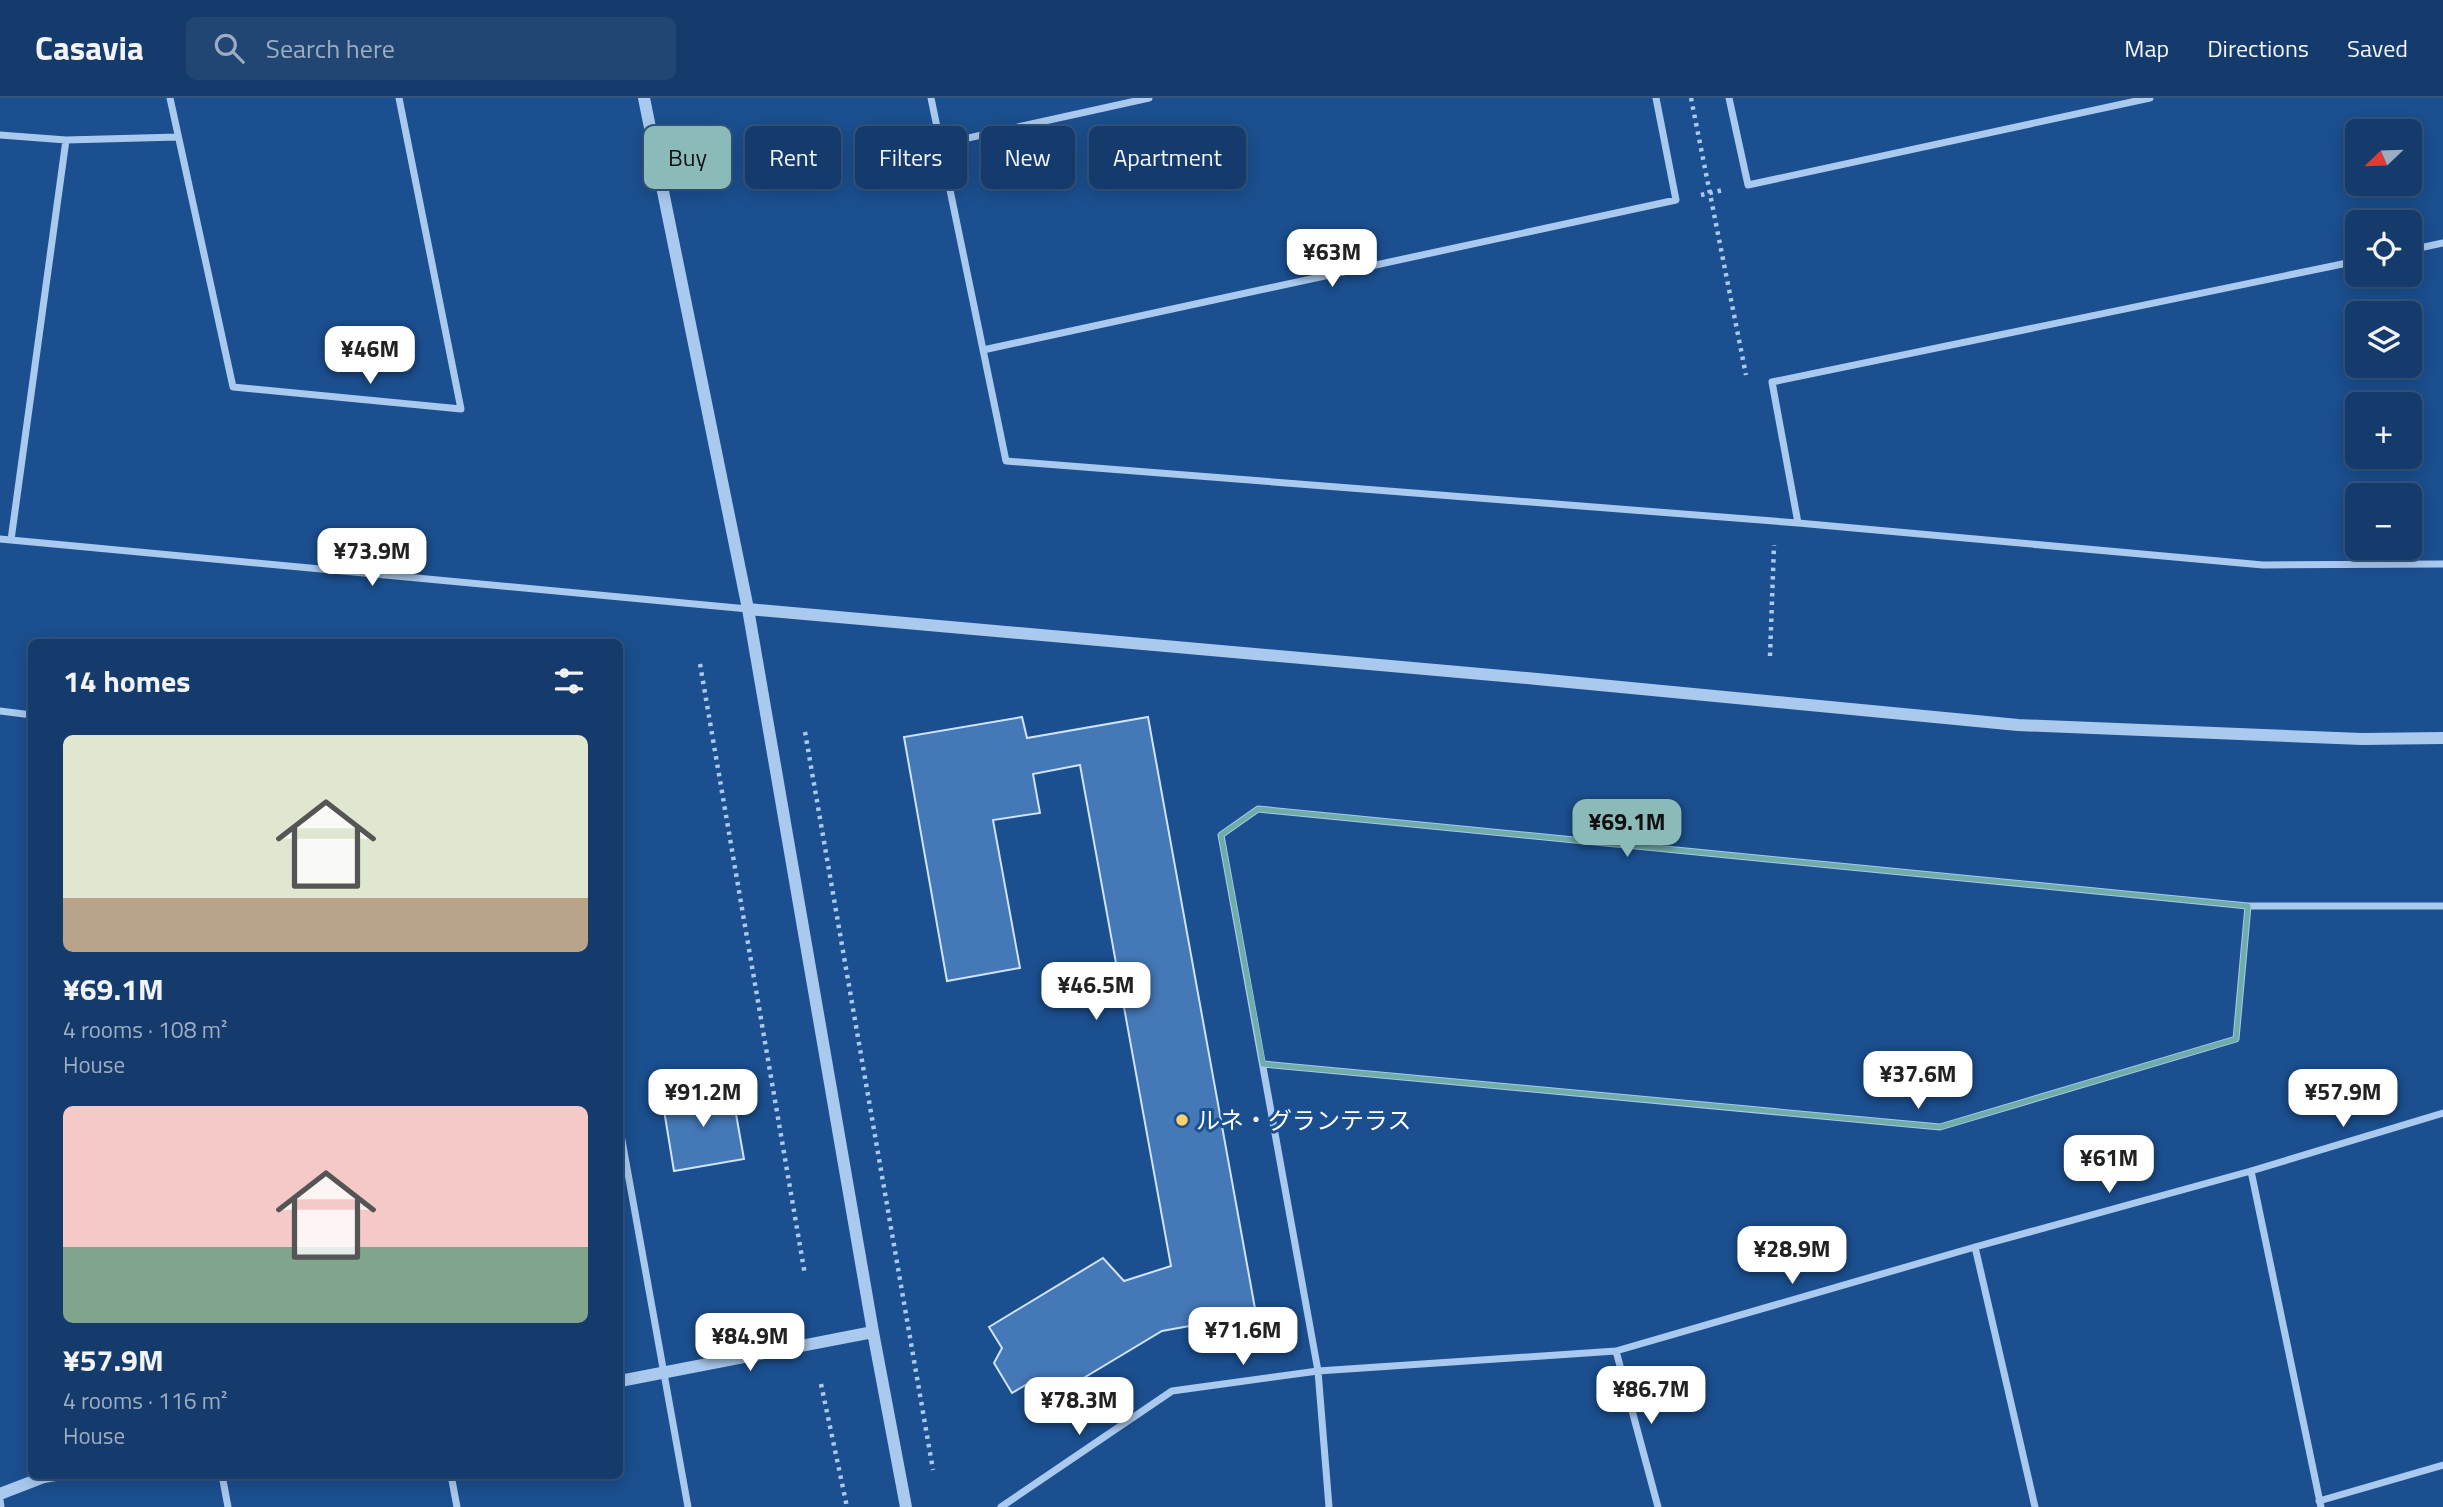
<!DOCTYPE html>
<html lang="en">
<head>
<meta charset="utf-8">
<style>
  body { margin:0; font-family:"Titillium Web","Noto Sans JP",sans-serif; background:#214673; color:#f1f3f6; height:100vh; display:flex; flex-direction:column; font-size:26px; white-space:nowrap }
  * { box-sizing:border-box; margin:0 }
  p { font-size:23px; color:#9dadc1 }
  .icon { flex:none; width:38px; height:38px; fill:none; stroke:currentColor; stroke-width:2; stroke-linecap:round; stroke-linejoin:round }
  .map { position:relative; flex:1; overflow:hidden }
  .side { position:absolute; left:28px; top:541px; width:595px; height:840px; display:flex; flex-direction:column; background:#143b6b; border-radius:10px; box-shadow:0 4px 18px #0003,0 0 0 2px #33557e }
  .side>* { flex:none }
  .top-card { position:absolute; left:644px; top:28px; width:665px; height:63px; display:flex; gap:14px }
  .needle { width:46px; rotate:247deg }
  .controls { position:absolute; left:2345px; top:21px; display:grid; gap:14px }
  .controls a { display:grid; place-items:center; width:77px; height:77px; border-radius:10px; background:#143b6b; box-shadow:0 4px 18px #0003,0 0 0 2px #33557e; font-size:35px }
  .price { position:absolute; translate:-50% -60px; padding:0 16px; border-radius:14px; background:#fff; color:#222; font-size:23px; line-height:46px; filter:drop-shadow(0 2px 4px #0008) }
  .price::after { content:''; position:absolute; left:50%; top:42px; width:21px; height:16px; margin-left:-10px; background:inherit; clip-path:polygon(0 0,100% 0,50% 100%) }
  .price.current { background:#8bbbb9; color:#111 }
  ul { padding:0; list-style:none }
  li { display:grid; align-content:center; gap:14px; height:371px; padding:0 35px }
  li span { display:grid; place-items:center; height:217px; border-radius:10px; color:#555 }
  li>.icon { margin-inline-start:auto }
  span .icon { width:126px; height:126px; fill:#fffc; stroke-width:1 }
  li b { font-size:30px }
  h2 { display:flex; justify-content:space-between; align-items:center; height:84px; padding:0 35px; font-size:30px }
  .tag { padding:0 24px; border-radius:10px; background:#143b6b; box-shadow:0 4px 18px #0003,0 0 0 2px #33557e; font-size:24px; line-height:63px }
  .tag.current { background:#8bbbb9; color:#111 }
  header { display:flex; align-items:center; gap:42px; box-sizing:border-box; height:98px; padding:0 35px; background:#143b6b; border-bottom:2px solid #33557e }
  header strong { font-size:33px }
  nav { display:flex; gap:38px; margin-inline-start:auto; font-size:24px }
  .search { width:490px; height:63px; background:#214673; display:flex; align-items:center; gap:18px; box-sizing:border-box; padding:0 24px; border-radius:10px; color:#9dadc1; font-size:26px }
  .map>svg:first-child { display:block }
  .building { fill:#4478b7; stroke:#cfe3fa; stroke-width:2 }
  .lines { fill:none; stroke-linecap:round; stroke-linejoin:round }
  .path { stroke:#a9c9ee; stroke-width:4.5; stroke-dasharray:3.5 5; stroke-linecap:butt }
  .minor { stroke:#a9c9ee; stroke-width:7 }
  .tertiary { stroke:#a9c9ee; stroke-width:12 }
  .marked { fill:none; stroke:#6fada8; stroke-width:5; stroke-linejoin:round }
  .poi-dot { fill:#ffd166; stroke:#1b4f8f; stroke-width:2.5 }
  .labels { text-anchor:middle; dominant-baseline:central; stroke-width:6; stroke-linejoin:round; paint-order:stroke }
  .poi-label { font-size:24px; fill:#fff; stroke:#1b4f8f; text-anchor:start }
</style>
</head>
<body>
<header>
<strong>Casavia</strong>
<div class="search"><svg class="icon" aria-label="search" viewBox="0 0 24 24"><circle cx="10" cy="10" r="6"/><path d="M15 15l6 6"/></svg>Search here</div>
<nav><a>Map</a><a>Directions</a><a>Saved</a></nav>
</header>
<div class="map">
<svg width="2443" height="1409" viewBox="0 0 2443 1409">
  <rect width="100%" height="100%" fill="#1b4f8f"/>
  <path class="building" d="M1022 619 1027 640 1148 619 1256 1216 1162 1233 1042 1305 1029 1285 1012 1295 994 1265 1002 1250 989 1229 1103 1160 1124 1183 1171 1168 1080 667 1033 676 1040 715 993 722 1020 870 947 883 904 639Z
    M731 988 744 1061 674 1073 662 1000Z"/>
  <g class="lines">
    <path class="path" d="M1691 0 1746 277
      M1701 97 1723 92
      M1770 558 1774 447
      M700 566 805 1177
      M805 634 933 1372
      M821 1286 847 1409"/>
    <path class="minor" d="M170 0 233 289 461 311 399 0
      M931 0 1006 363 1798 425 2263 467 2443 466
      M1729 0 1748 87 2150 0
      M0 37 66 42 178 39
      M941 46 1149 0
      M2410 152 2443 145
      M983 252 1676 102 1656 0
      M1798 425 1772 284 2357 163
      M0 441 748 511
      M11 442 66 42
      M0 613 32 617
      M1263 966 1940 1029 2236 941 2248 808H2443
      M620 1031 688 1409
      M2251 1073 2321 1409
      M1975 1149 2035 1409
      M1616 1253 1658 1409
      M222 1377 228 1409
      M451 1377 457 1409
      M0 1402 1 1409
      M2319 1403 2443 1367
      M1001 1409 1172 1293 1318 1273 1616 1253 1975 1149 2251 1073 2443 1015
      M1329 1409 1318 1273 1221 737 1258 711 2248 808"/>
    <path class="tertiary" d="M644 0 748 511 873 1234 906 1409
      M748 511 1537 581 2018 627 2362 641 2443 640
      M620 1283 873 1234
      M0 1396 44 1379 55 1377"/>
  </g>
  <path class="marked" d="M1258 711 2248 808 2236 941 1940 1029 1263 966 1221 737Z"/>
  <circle class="poi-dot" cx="1182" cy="1022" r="7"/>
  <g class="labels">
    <g class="poi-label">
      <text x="1196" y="1022">ルネ・グランテラス</text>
    </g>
  </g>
</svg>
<div class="controls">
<a><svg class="needle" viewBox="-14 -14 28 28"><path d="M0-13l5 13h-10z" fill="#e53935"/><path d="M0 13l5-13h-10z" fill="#9dadc1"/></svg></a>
<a><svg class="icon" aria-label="locate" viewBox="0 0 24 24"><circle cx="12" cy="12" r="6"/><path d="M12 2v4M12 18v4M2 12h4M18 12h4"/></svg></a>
<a><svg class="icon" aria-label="layers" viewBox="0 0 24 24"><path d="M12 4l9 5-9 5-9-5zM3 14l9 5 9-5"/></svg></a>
<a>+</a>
<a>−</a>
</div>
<b class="price" style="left:1332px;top:191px">¥63M</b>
<b class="price" style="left:370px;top:288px">¥46M</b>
<b class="price" style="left:372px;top:490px">¥73.9M</b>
<b class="price current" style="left:1627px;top:761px">¥69.1M</b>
<b class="price" style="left:1096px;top:924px">¥46.5M</b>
<b class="price" style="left:1918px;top:1013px">¥37.6M</b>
<b class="price" style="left:703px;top:1031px">¥91.2M</b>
<b class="price" style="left:2343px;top:1031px">¥57.9M</b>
<b class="price" style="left:2109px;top:1097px">¥61M</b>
<b class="price" style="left:1792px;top:1188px">¥28.9M</b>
<b class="price" style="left:1243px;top:1269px">¥71.6M</b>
<b class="price" style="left:750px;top:1275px">¥84.9M</b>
<b class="price" style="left:1651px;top:1328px">¥86.7M</b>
<b class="price" style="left:1079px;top:1339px">¥78.3M</b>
<div class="top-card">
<a class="tag current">Buy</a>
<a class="tag">Rent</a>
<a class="tag">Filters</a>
<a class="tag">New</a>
<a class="tag">Apartment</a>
</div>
<section class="side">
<h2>14 homes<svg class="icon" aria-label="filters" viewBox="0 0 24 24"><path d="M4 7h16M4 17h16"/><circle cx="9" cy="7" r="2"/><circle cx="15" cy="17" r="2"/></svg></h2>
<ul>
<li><span style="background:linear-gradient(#dfe7d0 75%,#b9a48a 0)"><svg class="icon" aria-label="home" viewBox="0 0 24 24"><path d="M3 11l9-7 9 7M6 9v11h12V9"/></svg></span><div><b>¥69.1M</b><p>4 rooms · 108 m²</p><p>House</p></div></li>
<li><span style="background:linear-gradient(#f6c9c9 65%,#7fa58c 0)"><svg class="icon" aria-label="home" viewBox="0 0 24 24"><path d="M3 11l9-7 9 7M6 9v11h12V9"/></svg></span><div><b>¥57.9M</b><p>4 rooms · 116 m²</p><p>House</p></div></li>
</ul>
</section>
</div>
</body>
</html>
